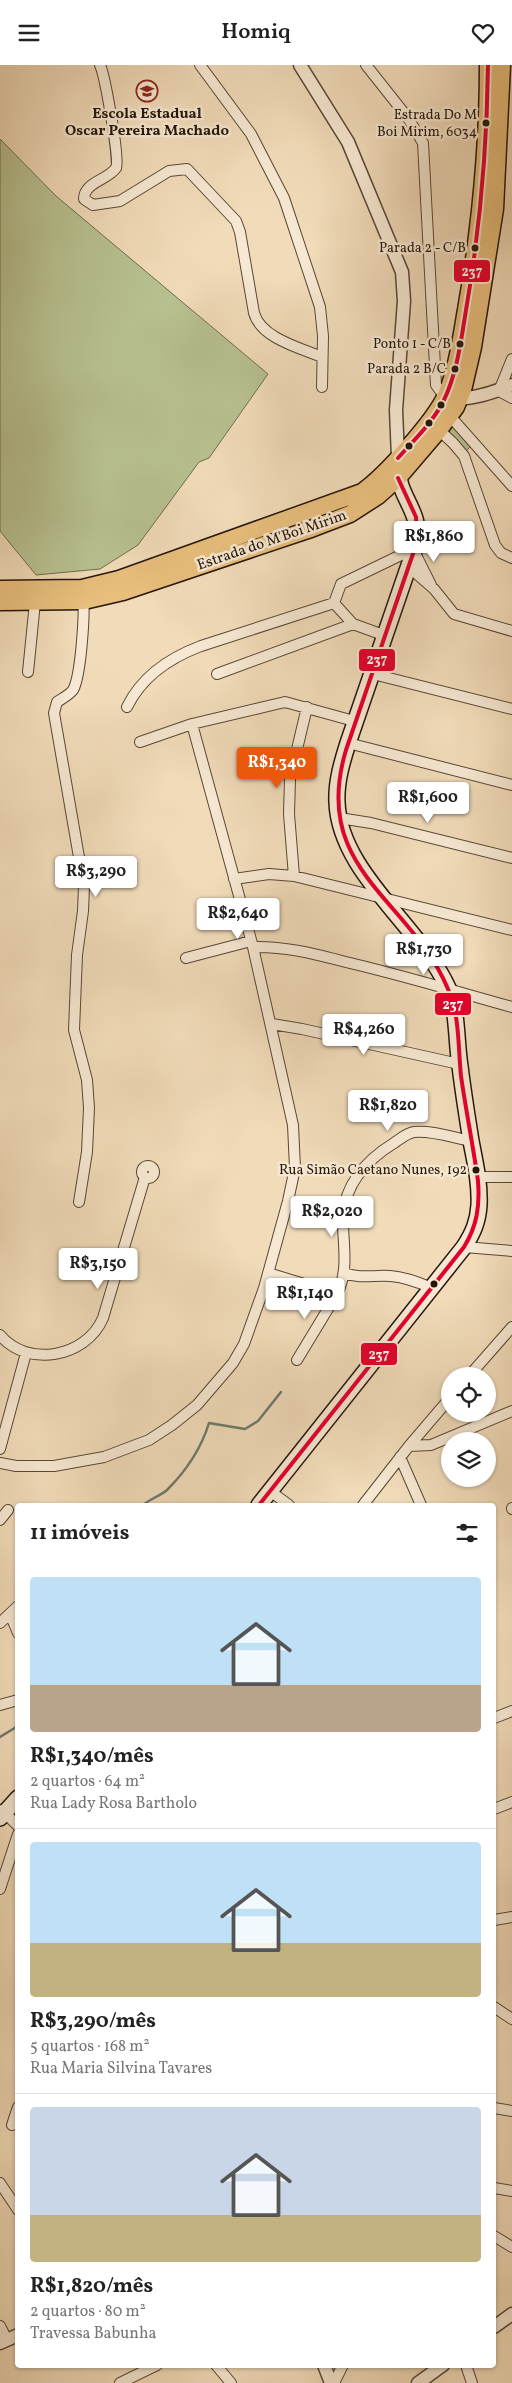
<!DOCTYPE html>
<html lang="pt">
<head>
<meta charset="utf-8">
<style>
  body { margin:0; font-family:Vollkorn,serif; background:#f2f2f2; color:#222; height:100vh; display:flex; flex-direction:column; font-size:19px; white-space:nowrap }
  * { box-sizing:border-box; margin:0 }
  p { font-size:16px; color:#767676 }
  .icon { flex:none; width:28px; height:28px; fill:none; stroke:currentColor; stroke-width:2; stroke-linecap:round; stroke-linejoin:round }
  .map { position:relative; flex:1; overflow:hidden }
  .details { position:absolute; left:15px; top:1438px; width:481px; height:865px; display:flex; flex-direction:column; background:#fff; border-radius:5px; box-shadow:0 1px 4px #0004 }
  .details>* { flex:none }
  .fabs { position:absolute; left:441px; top:1302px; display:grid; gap:10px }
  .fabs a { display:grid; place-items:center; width:55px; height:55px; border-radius:50%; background:#fff; box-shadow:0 1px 4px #0004; font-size:25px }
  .price { position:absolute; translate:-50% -42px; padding:0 11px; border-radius:5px; background:#fff; color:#222; font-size:16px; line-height:32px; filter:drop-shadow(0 1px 2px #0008) }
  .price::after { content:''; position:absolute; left:50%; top:30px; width:15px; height:11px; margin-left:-8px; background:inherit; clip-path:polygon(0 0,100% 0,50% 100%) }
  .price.current { background:#ea580c; color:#fff }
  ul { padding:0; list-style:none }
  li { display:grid; align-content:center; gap:10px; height:265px; padding:0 15px }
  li+li { border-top:1px solid #e0e0e0 }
  li span { display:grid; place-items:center; height:155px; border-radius:5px; color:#555 }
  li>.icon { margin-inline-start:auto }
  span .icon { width:90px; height:90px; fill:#fffc; stroke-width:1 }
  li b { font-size:21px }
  h2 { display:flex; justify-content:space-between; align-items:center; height:60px; padding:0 15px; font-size:21px }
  header { display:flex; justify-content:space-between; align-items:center; height:65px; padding:0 15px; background:#fff; font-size:22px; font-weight:600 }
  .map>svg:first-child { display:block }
  .green { fill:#b8c191; stroke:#6e6c4e }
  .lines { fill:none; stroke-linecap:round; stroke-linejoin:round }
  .stream { stroke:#6c796d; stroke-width:2.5 }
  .minor-casing { stroke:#584736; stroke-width:12 }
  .tertiary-casing { stroke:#584736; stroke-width:15 }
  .secondary-casing { stroke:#25160b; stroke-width:18 }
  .primary-casing { stroke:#25160b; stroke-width:19 }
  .minor { stroke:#f6e8d2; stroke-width:10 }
  .tertiary { stroke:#f6e8d2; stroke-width:12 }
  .secondary { stroke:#f6e8d2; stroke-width:15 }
  .primary { stroke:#e8be7c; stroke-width:16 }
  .bus-1-casing { stroke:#f6e8d2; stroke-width:8 }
  .bus-1 { stroke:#e4002b; stroke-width:4 }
  .bus-dot { fill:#25160b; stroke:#f6e8d2; stroke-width:2 }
  .labels { text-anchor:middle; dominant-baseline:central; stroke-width:5; stroke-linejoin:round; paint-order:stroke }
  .bus-label { font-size:14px; fill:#25160b; stroke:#f6e8d2; text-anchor:end }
  .poi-label { font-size:15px; font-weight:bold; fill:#25160b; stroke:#f6e8d2 }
  .street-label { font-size:15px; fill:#25160b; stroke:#f6e8d2 }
  .line-badge { stroke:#f6e8d2; stroke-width:2 }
  .badge-label { font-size:14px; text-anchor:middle; font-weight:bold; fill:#fff }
</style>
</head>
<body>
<header><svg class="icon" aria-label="menu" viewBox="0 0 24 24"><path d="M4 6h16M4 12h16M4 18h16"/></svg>Homiq<svg class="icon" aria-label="heart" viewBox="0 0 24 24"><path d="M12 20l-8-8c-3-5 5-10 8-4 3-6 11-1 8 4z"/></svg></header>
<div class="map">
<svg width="512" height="2318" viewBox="0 0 512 2318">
  <rect width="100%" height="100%" fill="#f1dbb9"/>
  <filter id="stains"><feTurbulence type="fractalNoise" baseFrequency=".004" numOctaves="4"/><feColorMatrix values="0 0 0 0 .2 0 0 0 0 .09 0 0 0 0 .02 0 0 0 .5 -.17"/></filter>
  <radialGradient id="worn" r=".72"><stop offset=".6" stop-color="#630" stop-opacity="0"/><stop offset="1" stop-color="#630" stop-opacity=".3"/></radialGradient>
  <path class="green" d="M0 74 56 131 268 309 209 393 199 397 138 480 100 504 36 510 0 466Z
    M452 357 474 378 464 388 444 366Z"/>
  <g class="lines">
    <path class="stream" d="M143 1440C150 1434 160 1431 167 1425 186 1406 201 1384 209 1358L245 1364 258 1356 281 1327
      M0 1672 18 1661"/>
    <g class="minor-casing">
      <path id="minor" d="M100 0C105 11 120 95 116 103 108 115 84 117 84 134L93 140 120 136 169 106 187 104 236 156 240 167 254 248C261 273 300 283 322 292
        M200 0 251 69 284 133 320 242 323 271 322 322
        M366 0 408 53 423 78 436 320 445 332
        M512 294 499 326 512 333
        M450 351 512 421
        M439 365 453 378 464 391 495 480 501 488 512 493
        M410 503 434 524 454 549 512 566
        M334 538 341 519 403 489 415 488 431 520
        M28 607 35 537
        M217 609 353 559 386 571
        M373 609 512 644
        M127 642C142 611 169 593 201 581L334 538 353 559
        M140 677 192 659 285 637 354 656
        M348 678 512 720
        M339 753 371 758 512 793
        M294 811 289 749 290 714 307 642
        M234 814 269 809 294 811 512 865
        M253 882C287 881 318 890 350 898 405 911 458 927 512 942
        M186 893 251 876
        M272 959 302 964 459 999
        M142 1107a6 6 0 1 1 12 0a6 6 0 1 1-12 0Z
        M478 1112H512
        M79 1137 87 1087 89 1043 87 1015 74 965 77 890 83 846 84 821 54 648 57 637C63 633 69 630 73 625 81 611 85 548 83 531
        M464 1182 512 1186
        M268 1208 337 1229C350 1203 342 1177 343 1150 346 1117 368 1094 394 1078 400 1074 407 1068 414 1067 432 1065 454 1073 471 1076
        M344 1208C362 1214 372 1210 390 1211 405 1212 418 1217 432 1223
        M0 1270C27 1303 86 1293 103 1253L145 1112
        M297 1295 337 1229
        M469 1311 512 1262
        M409 1381 431 1380 512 1346
        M0 1384 26 1288
        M400 1392 421 1440
        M0 1398 16 1401H54L104 1392 149 1375 172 1360 197 1340 233 1298 244 1279 264 1223 288 1136 295 1103 293 1060 253 882 192 659
        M270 1426 289 1440
        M363 1440 409 1381 450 1333
        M512 1443V1444
        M0 1455 8 1445
        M10 1549 18 1568
        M0 1558 18 1541
        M0 1640 18 1635
        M494 1653 512 1646
        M494 1744 512 1737
        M2 1745 18 1761
        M0 1824 18 1769
        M494 1855 512 1852
        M494 1942 512 1954
        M494 2043 512 2046
        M12 2060 18 2042
        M0 2118 18 2145
        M494 2123 512 2126
        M494 2171 512 2182
        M0 2261 7 2275
        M216 2300 231 2318
        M466 2300 472 2318
        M120 2318 157 2300
        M334 2318 343 2300"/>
    </g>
    <g class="tertiary-casing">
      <path id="tertiary" d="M300 0 348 77 402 207 404 236 396 345 398 393
        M453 333C472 335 494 327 512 320
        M494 2262 512 2249
        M0 2278 18 2270
        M324 2300 331 2318
        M418 2318 443 2300"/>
    </g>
    <g class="secondary-casing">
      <path id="secondary" d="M259 1440 464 1182C473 1168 478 1157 479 1140 480 1118 475 1097 471 1076 467 1051 463 1026 460 1001 456 976 458 946 448 923 420 861 339 807 337 737 336 717 342 697 348 678L417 477C421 445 398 432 398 403
        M0 1753 18 1733"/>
    </g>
    <g class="primary-casing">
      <path id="primary" d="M0 524 82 523 119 514 362 427C385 411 435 355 446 330 457 304 461 273 466 245 480 164 488 83 488 0
        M0 537 84 536 123 527 308 465 350 449 378 431 398 413 439 365 456 342 463 325 473 282 495 144 502 0"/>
    </g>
    <use href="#minor" class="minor"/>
    <use href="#tertiary" class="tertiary"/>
    <use href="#secondary" class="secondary"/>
    <use href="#primary" class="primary"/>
    <g class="bus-1-casing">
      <path id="bus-1" d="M398 393C414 375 432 358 443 337 457 309 461 276 466 245 480 164 487 83 488 0
        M259 1440 464 1182C477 1161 480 1141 478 1116 473 1080 466 1046 461 1011 458 983 460 951 448 924 410 833 310 805 346 685L417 477 416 452 398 413"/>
    </g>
    <use href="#bus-1" class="bus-1"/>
  </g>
  <defs>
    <g id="school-ring" transform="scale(1.125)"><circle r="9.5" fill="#f6e8d2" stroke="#8f2418" stroke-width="1.5"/><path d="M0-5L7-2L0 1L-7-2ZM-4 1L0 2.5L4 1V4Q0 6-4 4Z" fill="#8f2418"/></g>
  </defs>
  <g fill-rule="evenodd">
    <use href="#school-ring" x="147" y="26"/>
  </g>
  <g class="bus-dot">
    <circle cx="486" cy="58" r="4.5"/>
    <circle cx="475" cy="183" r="4.5"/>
    <circle cx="460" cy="279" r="4.5"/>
    <circle cx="455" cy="304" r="4.5"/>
    <circle cx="441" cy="340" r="4.5"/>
    <circle cx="429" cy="358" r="4.5"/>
    <circle cx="409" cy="381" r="4.5"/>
    <circle cx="476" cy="1105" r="4.5"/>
    <circle cx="434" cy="1219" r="4.5"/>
  </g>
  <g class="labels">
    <g class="bus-label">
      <text x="477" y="50">Estrada Do M<tspan x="477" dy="17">Boi Mirim, 6034</tspan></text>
      <text x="466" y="183">Parada 2 - C/B</text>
      <text x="451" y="279">Ponto 1 - C/B</text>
      <text x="446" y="304">Parada 2 B/C</text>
      <text x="467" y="1105">Rua Simão Caetano Nunes, 192</text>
    </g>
    <g class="poi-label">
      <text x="147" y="49">Escola Estadual<tspan x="147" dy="17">Oscar Pereira Machado</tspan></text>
    </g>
    <g class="street-label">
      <text transform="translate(272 476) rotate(-19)">Estrada do M'Boi Mirim</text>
    </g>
  </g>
  <g class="line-badge">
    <rect x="453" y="194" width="38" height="24" rx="5" fill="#e4002b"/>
    <rect x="358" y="583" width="38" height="24" rx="5" fill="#e4002b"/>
    <rect x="434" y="927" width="38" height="24" rx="5" fill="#e4002b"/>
    <rect x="360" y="1277" width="38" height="24" rx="5" fill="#e4002b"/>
  </g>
  <g class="badge-label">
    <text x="472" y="211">237</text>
    <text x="377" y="599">237</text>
    <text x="453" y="944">237</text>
    <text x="379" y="1294">237</text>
  </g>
  <rect width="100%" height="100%" filter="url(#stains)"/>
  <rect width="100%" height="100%" fill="url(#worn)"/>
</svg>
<div class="fabs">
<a><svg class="icon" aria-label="locate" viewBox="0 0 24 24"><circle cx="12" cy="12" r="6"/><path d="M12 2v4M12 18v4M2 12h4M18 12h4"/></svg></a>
<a><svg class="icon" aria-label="layers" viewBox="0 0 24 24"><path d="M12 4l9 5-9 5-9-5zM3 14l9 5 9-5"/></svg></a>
</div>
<b class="price" style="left:434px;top:498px">R$1,860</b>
<b class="price current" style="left:277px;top:724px">R$1,340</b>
<b class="price" style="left:428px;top:759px">R$1,600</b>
<b class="price" style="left:96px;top:833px">R$3,290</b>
<b class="price" style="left:238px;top:875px">R$2,640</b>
<b class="price" style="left:424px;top:911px">R$1,730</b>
<b class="price" style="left:364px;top:991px">R$4,260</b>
<b class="price" style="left:388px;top:1067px">R$1,820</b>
<b class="price" style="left:332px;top:1173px">R$2,020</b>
<b class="price" style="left:98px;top:1225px">R$3,150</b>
<b class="price" style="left:305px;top:1255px">R$1,140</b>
<section class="details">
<h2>11 imóveis<svg class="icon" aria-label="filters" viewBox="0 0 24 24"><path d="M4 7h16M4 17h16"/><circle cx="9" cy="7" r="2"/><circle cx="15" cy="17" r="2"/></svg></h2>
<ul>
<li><span style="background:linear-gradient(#bfe0f5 70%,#b9a48a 0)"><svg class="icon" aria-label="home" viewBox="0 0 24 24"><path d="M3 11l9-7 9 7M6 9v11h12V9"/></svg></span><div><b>R$1,340/mês</b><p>2 quartos · 64 m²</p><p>Rua Lady Rosa Bartholo</p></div></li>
<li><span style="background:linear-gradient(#bfe0f5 65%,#c2b280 0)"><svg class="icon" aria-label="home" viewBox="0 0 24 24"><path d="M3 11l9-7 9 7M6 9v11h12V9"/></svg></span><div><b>R$3,290/mês</b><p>5 quartos · 168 m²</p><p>Rua Maria Silvina Tavares</p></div></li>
<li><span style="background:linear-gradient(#c9d6e8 70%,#c2b280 0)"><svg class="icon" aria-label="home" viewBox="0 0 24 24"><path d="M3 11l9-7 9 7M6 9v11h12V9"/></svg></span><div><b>R$1,820/mês</b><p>2 quartos · 80 m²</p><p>Travessa Babunha</p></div></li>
</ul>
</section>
</div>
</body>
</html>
